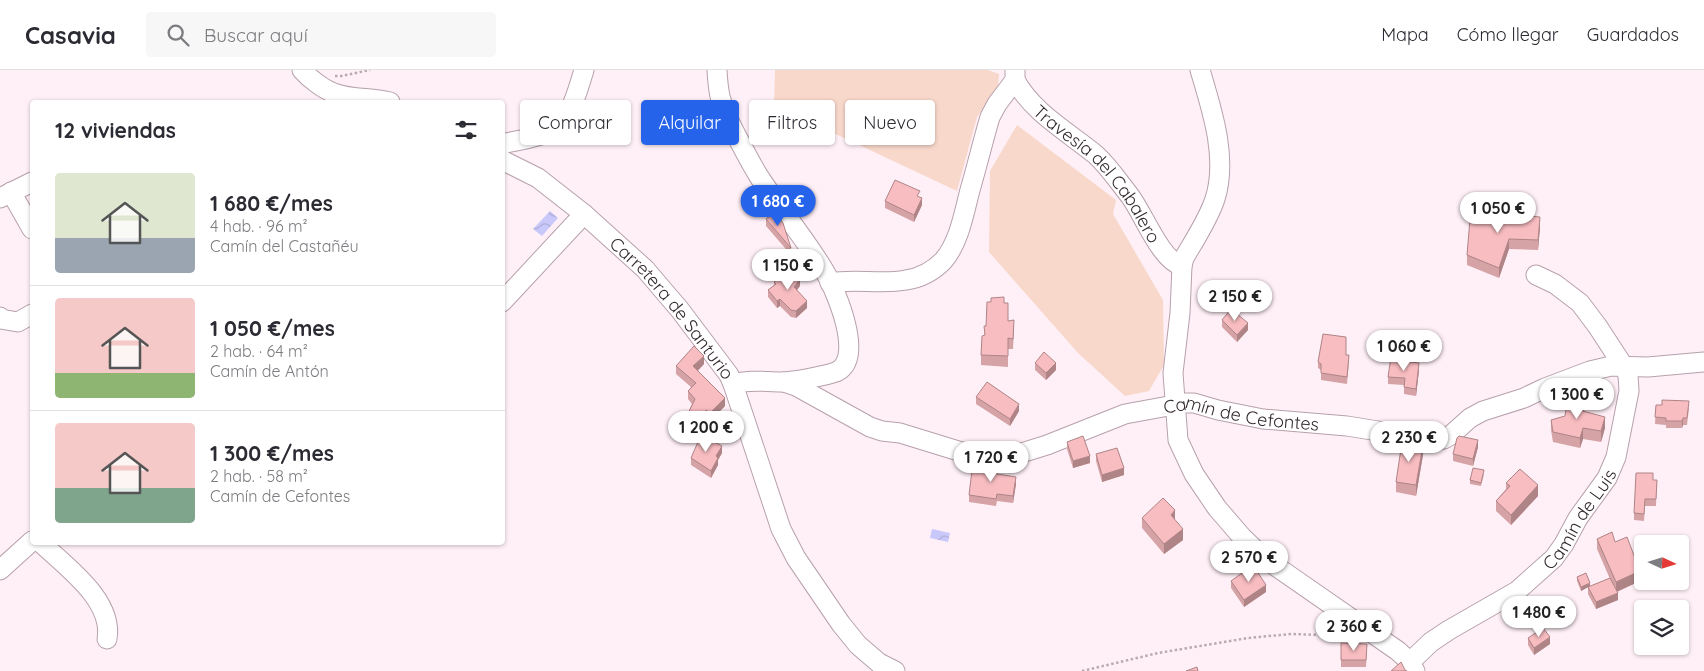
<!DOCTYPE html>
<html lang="es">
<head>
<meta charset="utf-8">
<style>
  body { margin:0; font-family:Quicksand,sans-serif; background:#f7f7f7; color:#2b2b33; height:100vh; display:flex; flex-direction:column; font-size:19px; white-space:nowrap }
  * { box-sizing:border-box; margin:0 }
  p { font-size:16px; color:#7c7c81 }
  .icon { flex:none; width:28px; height:28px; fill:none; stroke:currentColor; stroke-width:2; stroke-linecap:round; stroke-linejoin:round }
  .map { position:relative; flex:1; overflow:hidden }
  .side { position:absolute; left:30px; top:30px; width:475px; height:445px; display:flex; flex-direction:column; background:#fff; border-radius:5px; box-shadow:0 1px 4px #0004 }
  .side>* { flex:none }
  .guide { position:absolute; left:520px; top:30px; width:475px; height:45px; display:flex; gap:10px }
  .needle { width:32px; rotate:94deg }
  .fabs { position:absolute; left:1634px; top:465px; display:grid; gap:10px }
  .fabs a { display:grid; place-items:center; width:55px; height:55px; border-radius:5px; background:#fff; box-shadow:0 1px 4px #0004; font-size:25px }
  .price { position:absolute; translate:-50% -42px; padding:0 11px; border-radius:18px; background:#fff; color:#222; font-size:16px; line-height:32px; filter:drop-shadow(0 1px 2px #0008) }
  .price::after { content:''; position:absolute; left:50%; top:30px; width:15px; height:11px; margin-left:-8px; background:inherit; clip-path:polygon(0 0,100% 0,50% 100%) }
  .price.on { background:#2563eb; color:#fff }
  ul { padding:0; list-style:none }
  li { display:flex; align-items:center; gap:15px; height:125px; padding:0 25px }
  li+li { border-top:1px solid #e1e1e2 }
  li span { display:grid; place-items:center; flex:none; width:140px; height:100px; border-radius:5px; color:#555 }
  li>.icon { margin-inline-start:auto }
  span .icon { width:60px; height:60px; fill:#fffc; stroke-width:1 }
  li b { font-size:21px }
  h2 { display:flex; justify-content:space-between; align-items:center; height:60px; padding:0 25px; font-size:21px }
  .pill { padding:0 18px; border-radius:5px; background:#fff; box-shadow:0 1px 4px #0004; font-size:18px; line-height:45px }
  .pill.on { background:#2563eb; color:#fff }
  header { display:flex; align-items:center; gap:30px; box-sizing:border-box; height:70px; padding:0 25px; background:#fff; border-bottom:1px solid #e1e1e2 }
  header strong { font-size:24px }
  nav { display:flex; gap:28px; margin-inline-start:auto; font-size:18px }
  .search { width:350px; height:45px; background:#f7f7f7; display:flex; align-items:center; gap:12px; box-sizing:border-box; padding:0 18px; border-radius:5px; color:#7c7c81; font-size:19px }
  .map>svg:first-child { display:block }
  .grass { fill:#f8d8cb }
  .water { fill:url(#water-waves) }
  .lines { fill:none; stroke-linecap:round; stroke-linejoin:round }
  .minor-casing { stroke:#b7a0ac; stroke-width:21 }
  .path { stroke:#b7aab0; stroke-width:2.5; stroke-dasharray:2.5 2.5; stroke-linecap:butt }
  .minor { stroke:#fff; stroke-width:19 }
  .wall { fill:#d5a3a6 }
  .shaded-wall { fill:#ae8487 }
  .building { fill:#f8bdc1; stroke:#ae8487 }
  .labels { text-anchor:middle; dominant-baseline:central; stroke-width:5; stroke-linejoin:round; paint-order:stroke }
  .street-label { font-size:18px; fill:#332a2f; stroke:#fff }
</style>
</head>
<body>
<header>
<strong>Casavia</strong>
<div class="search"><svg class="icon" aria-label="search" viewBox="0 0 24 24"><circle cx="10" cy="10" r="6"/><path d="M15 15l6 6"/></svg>Buscar aquí</div>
<nav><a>Mapa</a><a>Cómo llegar</a><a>Guardados</a></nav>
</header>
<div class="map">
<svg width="1704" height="601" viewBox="0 0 1704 601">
  <defs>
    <pattern id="water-waves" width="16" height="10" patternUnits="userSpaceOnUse" patternTransform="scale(1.25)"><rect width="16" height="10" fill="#c9c8fa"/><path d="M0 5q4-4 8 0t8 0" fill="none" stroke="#adacd7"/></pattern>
  </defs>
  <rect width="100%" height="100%" fill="#fff0f7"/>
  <path class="grass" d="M775 0H988L999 4 998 18 977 47 957 121 774 35Z
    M1017 55 1116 130 1113 144 1163 230 1164 295 1149 321 1125 326 1078 283 989 182 990 101Z"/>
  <path class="water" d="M550 141 558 148 542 166 533 159Z
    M932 459 950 463 948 472 930 468Z"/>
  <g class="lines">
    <g class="minor-casing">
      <g id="minor">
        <path d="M302 0C310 9 323 19 334 23 352 30 372 27 390 32"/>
        <path d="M717 0C718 19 720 34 729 51 738 69 748 88 758 105 779 138 805 168 825 202 836 221 864 286 838 301 830 305 792 312 782 312 765 312 750 309 733 314"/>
        <path d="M1200 0C1212 40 1228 88 1215 129 1208 150 1195 169 1184 188L1182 196 1180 243 1173 303 1178 370 1194 404 1217 438 1242 467 1264 488 1398 581 1410 592 1415 601"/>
        <path id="s1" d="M1015 10C1032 42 1068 62 1096 85 1109 97 1119 112 1130 126 1143 143 1161 191 1182 196"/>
        <path d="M502 74C517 70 535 69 548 62 571 52 577 22 584 0"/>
        <path id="s2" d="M502 90 538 108 584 144 645 199 680 240 729 305 733 314 781 459 796 488 841 554 858 575 879 593 895 601"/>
        <path d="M11 122 32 159"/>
        <path d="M0 128 32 112"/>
        <path d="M830 213C855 208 881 215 906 210 920 208 933 201 943 191 959 173 964 143 970 120 977 96 983 71 990 47L997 34 1015 10V0"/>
        <path d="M502 232 584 144"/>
        <path d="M0 247 1 249 18 252 32 244"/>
        <path id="s3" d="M784 312 796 316 870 357 882 361 900 363 965 383 1000 387 1018 384 1047 375 1125 344 1185 333H1194L1218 340 1263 349 1347 356 1378 361 1398 371H1433L1444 369 1451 365 1470 348 1483 341 1524 328 1545 318 1590 301 1611 296 1648 297 1704 292"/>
        <path d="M40 472C65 496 114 530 107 569"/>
        <path d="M0 500 32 471"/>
        <path id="s4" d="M1410 592 1431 572 1449 560 1517 521 1554 488 1564 474 1578 448 1607 408 1616 387 1629 321 1628 305 1624 297 1598 257 1580 233 1555 214 1536 205"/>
      </g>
    </g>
    <path class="path" d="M335 6H341L370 0
      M1082 601 1158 583 1248 568 1291 564 1349 566"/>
    <use href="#minor" class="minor"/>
  </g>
  <path class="wall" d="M920 127 922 135 914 152 885 138V131Z
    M1483 142 1540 157 1538 180 1509 179 1499 208 1467 195V185Z
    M766 149 791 178V185L766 156Z
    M774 212 800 216 797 220 807 238 796 248 791 247 780 236 777 238 768 227V220L774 215Z
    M1004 233 1008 251 1014 261 1013 279H1008V297L981 295V285L986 256Z
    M1222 250 1248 260 1237 272 1222 257Z
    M1346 285 1349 291 1347 314 1321 310V300L1318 298V292Z
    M1035 293 1056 300 1046 310 1035 300Z
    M704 294 698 301 725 336 710 351 706 349 696 368 683 363V354L692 334 688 329V321L691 317 676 304V296Z
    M1419 300 1416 326 1404 324V315L1388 314V307Z
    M976 327 1019 341 1010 356 976 334Z
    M1662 330 1689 338 1687 355H1683L1682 358H1666V355L1655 354 1656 335H1662Z
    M1580 333 1585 342 1605 358 1601 372 1583 369 1580 378 1553 372 1551 360V350L1565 346Z
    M1067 372 1090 393 1073 398 1067 379Z
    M1478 377 1473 396 1453 391V384Z
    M722 383 718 390V395L711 408 691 395V388Z
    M1096 384 1124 405 1102 412 1096 391Z
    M1423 385 1416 426 1396 422V412Z
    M998 404 1016 414 1013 433 997 431 996 436 969 432V425Z
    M1484 404 1481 416 1470 414V410Z
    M1653 410H1657L1656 436H1645L1644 451 1634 450V443Z
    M1506 413 1538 426 1511 455 1496 441V431L1506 419Z
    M1142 448 1175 450 1183 470 1164 484 1142 458Z
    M1597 469 1615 472 1640 511 1617 522 1618 530 1596 539 1588 524V517L1610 509 1597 479Z
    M1577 507 1590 516 1581 521 1577 511Z
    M1231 511 1266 522 1244 537 1231 518Z
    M1528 568 1550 574 1534 585 1528 575Z
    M1341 573 1367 581 1366 597H1341Z"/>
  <path class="shaded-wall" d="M922 128V135L914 152V145Z
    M1540 147V157L1538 180V170Z
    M1509 169V179L1499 208V198Z
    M800 209V216L794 224V217Z
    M780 229V236L777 238V231Z
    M807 231V238L796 248V241Z
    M1248 253V260L1237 272V265Z
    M704 286V294L693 305V296Z
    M1056 293V300L1046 310V303Z
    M1419 293V300L1416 326V319Z
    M725 328V336L710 351V343Z
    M1019 334V341L1010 356V349Z
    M706 340V349L696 368V360Z
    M1605 347V358L1601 372V361Z
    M1683 348V355L1682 358V351Z
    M1583 358V369L1580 378V368Z
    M1478 370V377L1473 396V389Z
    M1423 375V385L1416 426V415Z
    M722 376V383L718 390V395L711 408V401L716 386Z
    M1090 386V393L1073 398V391Z
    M1124 398V405L1102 412V405Z
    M1016 407V414L1013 433V426Z
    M1538 415V426L1511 455V445Z
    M1175 440V450L1171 456V445Z
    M1183 459V470L1164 484V474Z
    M1640 501V511L1616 522V512Z
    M1590 513V516L1581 521V517Z
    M1266 515V522L1244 537V530Z
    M1618 523V530L1596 539V532Z
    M1550 567V574L1534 585V578Z"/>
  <path class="building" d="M895 110 920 121 917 126 922 128 914 145 885 131Z
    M1471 137 1483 138V142L1540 147 1538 170 1509 169 1499 198 1467 185Z
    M775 142 783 153 791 178 766 149Z
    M791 197 800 209 794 217 807 231 796 241 791 240 780 229 777 231 768 220 776 214 774 212Z
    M1004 227V233H1008V251L1014 250 1013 269 1008 268V286L981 285 982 266 985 265 984 256H986L987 232H991V228Z
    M1231 239 1248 253 1237 265 1222 250Z
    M1323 264 1346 267V285H1349L1347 307 1321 303V294L1318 292Z
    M694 276 704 286 693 296 725 328 710 343 706 340 696 360 683 354 695 329 688 321 696 313 676 296Z
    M1044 282 1056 293 1046 303 1035 293Z
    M1391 287 1401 288V291L1419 293 1416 319 1404 317 1405 308 1388 307Z
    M987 312 1019 334 1010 349 976 327Z
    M1568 327 1580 328 1579 333 1585 334 1583 341 1605 347 1601 361 1583 358 1580 368 1553 362 1551 350 1565 346Z
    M1662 330 1689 331 1687 348H1683L1682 351H1666V348L1655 347 1656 335H1662Z
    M701 365 722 376 716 386 718 388 711 401 691 388Z
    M1083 366 1090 386 1073 391 1067 372Z
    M1459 366 1478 370 1473 389 1453 384 1457 368Z
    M1402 372 1423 375 1416 415 1396 412Z
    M1117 378 1124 398 1102 405 1096 384Z
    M983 394 998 397 997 404 1016 407 1013 426 997 424 996 429 969 425 972 400 983 402Z
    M1473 398 1484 400 1481 413 1470 410Z
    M1520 399 1538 415 1511 445 1496 431 1510 416 1506 413Z
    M1636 403H1653V410H1657L1656 429H1645L1644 444 1634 443Z
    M1163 428 1175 440 1171 445 1183 459 1164 474 1142 448Z
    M1612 462 1615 472 1627 467 1640 501 1616 512 1597 469Z
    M1253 495 1266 515 1244 530 1231 511Z
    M1586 503 1590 513 1581 517 1577 507Z
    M1610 508 1618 523 1596 532 1588 517Z
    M1543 558 1550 567 1534 578 1528 568Z
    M1341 573 1367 574 1366 590H1341Z
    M1401 592 1405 600 1407 601H1391Z
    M1197 597 1198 601H1186Z"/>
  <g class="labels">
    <g class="street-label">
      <text stroke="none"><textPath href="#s1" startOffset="126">Travesía del Cabalero</textPath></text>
      <text stroke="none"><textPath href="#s2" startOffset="228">Carretera de Santurio</textPath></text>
      <text stroke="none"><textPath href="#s3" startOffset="482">Camín de Cefontes</textPath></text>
      <text stroke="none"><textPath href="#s4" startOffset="225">Camín de Luis</textPath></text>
    </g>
  </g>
</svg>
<div class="fabs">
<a><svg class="needle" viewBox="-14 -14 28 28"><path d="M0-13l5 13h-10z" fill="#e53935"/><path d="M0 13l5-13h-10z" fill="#7c7c81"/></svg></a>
<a><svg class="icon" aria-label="layers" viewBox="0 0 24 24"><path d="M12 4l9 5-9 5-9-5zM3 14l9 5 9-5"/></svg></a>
</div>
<b class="price on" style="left:778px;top:157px">1 680 €</b>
<b class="price" style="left:1498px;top:164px">1 050 €</b>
<b class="price" style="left:788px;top:221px">1 150 €</b>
<b class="price" style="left:1235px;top:252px">2 150 €</b>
<b class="price" style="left:1404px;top:302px">1 060 €</b>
<b class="price" style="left:1577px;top:350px">1 300 €</b>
<b class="price" style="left:706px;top:383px">1 200 €</b>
<b class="price" style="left:1409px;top:393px">2 230 €</b>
<b class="price" style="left:991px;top:413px">1 720 €</b>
<b class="price" style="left:1249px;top:513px">2 570 €</b>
<b class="price" style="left:1539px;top:568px">1 480 €</b>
<b class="price" style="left:1354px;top:582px">2 360 €</b>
<div class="guide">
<a class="pill">Comprar</a>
<a class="pill on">Alquilar</a>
<a class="pill">Filtros</a>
<a class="pill">Nuevo</a>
</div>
<section class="side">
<h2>12 viviendas<svg class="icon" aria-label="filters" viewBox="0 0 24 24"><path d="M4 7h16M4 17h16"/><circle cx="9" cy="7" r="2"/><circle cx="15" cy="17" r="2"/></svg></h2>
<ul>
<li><span style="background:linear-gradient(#dfe7d0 65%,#9aa5b1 0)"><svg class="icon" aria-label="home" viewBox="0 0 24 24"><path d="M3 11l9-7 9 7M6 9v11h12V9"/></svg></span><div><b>1 680 €/mes</b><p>4 hab. · 96 m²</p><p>Camín del Castañéu</p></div></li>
<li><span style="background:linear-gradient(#f6c9c9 75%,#8fb573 0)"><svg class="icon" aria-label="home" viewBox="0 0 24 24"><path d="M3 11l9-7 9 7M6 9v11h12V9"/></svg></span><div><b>1 050 €/mes</b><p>2 hab. · 64 m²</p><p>Camín de Antón</p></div></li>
<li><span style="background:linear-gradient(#f6c9c9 65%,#7fa58c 0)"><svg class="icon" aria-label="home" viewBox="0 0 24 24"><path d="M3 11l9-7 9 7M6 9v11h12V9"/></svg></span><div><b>1 300 €/mes</b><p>2 hab. · 58 m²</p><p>Camín de Cefontes</p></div></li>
</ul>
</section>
</div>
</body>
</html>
